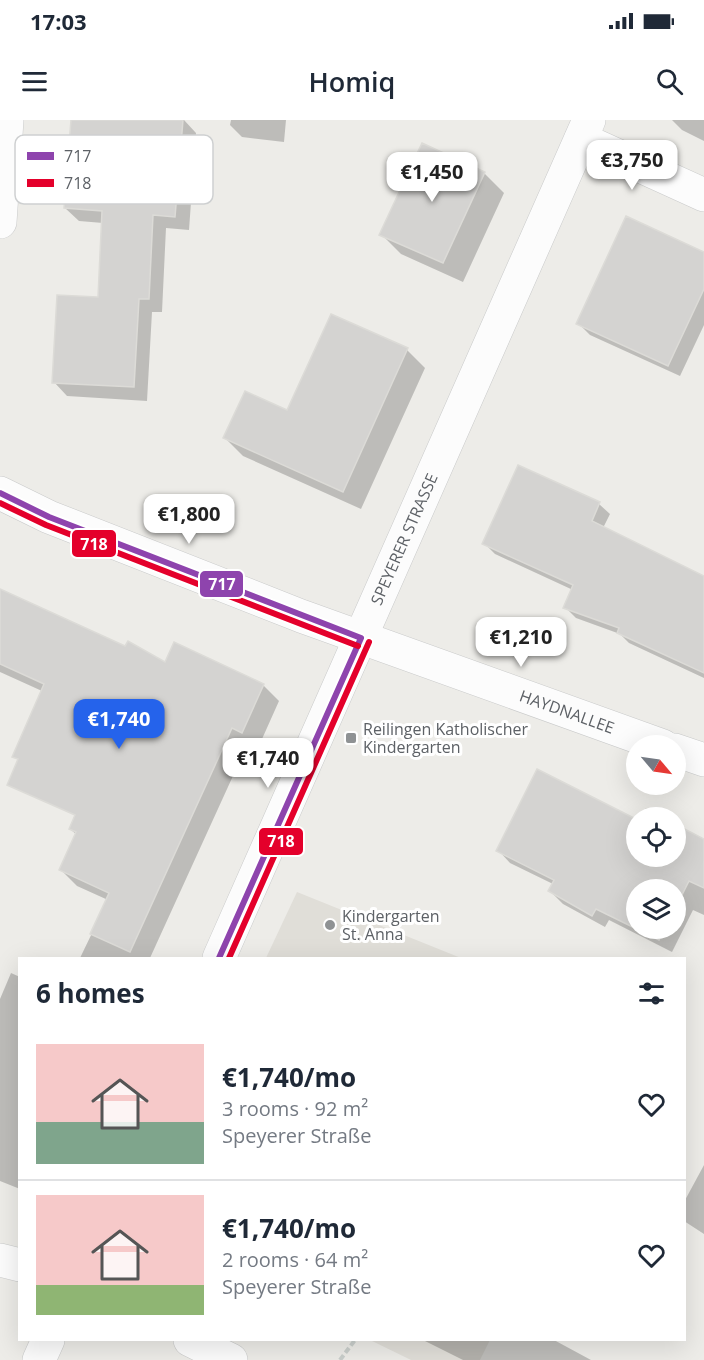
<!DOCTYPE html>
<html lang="en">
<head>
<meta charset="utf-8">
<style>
  body { margin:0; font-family:"Open Sans",sans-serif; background:#f6f6f7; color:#1f2937; height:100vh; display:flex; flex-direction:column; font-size:22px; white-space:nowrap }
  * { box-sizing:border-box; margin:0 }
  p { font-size:20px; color:#747a83 }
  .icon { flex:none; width:33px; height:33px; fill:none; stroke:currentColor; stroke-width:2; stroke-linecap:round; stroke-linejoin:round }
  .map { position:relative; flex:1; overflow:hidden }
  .drawer { position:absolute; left:18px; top:837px; width:668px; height:384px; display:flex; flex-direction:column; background:#fff; border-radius:0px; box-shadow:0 6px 24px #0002 }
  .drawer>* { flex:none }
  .needle { width:39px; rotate:119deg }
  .fabs { position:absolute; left:626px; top:615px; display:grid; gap:12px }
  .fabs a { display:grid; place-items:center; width:60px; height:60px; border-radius:50%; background:#fff; box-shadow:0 6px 24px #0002; font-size:30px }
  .price { position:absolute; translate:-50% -51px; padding:0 14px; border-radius:12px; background:#fff; color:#222; font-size:20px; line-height:39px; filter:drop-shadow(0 2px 3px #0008) }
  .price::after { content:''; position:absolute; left:50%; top:36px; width:18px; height:14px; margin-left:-9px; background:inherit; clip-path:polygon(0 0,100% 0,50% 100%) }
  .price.on { background:#2563eb; color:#fff }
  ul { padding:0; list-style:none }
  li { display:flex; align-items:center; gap:18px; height:150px; padding:0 18px }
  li+li { border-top:2px solid #e0e1e3 }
  li span { display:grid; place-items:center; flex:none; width:168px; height:120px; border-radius:0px; color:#555 }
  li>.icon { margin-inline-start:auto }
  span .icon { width:72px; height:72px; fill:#fffc; stroke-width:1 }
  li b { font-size:26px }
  h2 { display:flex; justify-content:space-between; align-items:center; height:72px; padding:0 18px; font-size:26px }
  .status { display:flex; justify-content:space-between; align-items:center; height:42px; padding:0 30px; background:#fff; direction:ltr }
  .status svg { height:16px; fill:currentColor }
  header { display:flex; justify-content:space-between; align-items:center; height:78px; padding:0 18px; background:#fff; font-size:27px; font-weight:600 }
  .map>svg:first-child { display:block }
  .education { fill:#e0ded8 }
  .shadow { fill:#0003; fill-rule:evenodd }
  .building { fill:#d4d3d1; stroke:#dcdbd7; stroke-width:1.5 }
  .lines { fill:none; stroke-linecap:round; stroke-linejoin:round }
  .street-casing { stroke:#c9caca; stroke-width:34 }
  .path { stroke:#c9cecb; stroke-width:4; stroke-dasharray:6 3; stroke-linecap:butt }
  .street { stroke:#fcfcfc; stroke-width:33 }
  .bus-1-casing { stroke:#fff; stroke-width:10 }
  .bus-2-casing { stroke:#fff; stroke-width:10 }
  .bus-1 { stroke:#8e44ad; stroke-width:6 }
  .bus-2 { stroke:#e4002b; stroke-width:6 }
  .poi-dot { fill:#8f9294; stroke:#fff; stroke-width:2 }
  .labels { text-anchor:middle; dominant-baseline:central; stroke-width:6; stroke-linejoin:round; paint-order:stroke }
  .street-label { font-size:16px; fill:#5d6166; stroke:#fff }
  .poi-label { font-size:16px; fill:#5d6166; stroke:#fff; text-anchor:start }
  .key { fill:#fff; stroke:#ced0d1; stroke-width:1.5 }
  .key-label { font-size:16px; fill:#5d6166 }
  .line-badge { stroke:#fff; stroke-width:2 }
  .badge-label { font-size:16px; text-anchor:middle; font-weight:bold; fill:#fff }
</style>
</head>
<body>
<div class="status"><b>17:03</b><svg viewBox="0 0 49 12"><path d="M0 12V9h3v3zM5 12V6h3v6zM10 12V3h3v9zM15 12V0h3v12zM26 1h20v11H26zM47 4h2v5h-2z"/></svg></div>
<header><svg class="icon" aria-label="menu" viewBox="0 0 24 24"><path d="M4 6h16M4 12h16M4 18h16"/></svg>Homiq<svg class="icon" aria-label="search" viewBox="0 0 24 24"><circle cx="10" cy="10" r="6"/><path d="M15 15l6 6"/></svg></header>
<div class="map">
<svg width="704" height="1240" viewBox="0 0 704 1240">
  <rect width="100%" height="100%" fill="#edece8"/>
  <path class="education" d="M297 772 461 838H266Z
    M370 1220H490L480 1240H411Z"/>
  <path class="shadow" d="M73 0H184L196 13 189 110 166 108 162 192H152L147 281 67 276 54 262 99 179 103 103 79 101 65 88Z
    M231 0H286L284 22 242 17 230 5Z
    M672 0H704V21L682 10Z
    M484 53 504 73 463 162 401 134 381 114Z
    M704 134V205L680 256 590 215 578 203Z
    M332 196 407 230 425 248 361 389 243 336 225 318 288 292Z
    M599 384 610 394 603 408 704 457V558L629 523 620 514 576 498 565 487 573 470 495 434 484 423Z
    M0 487 126 528 166 544 263 565 279 581 258 628 248 623 150 838H80L108 780 77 766 61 750 77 715 70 709 80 686 14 636 42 571 0 552Z
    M636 700V736H675V706L704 720V795L693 790 672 832 609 800 605 807 563 784 550 771 553 764 510 743 498 730ZM636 770H675V808H636Z
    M11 853 20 857V1069L0 1061V879Z
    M704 1045V1114L684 1101V1082Z
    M423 1220H554L591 1240H463Z"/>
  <path class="building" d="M71 0H183L175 97 153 95 149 179H139L134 267 52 263 57 175 98 177 102 91 64 88Z
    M422 23 485 52 443 143 379 115Z
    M626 96 704 132V169L668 246 576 204Z
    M331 194 408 228 343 372 223 318 245 271 287 290Z
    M518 345 600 382 592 401 704 456V553L617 513 619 508 563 488 573 465 482 424Z
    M0 469 125 526 128 521 165 542 174 522 264 564 242 613 232 608 130 832 90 814 109 773 59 750 76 712 69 709 75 695 7 665 18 639 12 637 44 564 0 544Z
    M537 649 636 699V736H675V704L704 719V768L689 761 675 789V770H636V808H665L659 820 596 789 592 796 548 771 554 760 496 731Z
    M646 689 662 698H642Z"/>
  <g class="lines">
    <g class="street-casing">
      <g id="street">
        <path d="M581 19 704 75"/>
        <path d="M0 102 7 0"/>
        <path id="s1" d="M0 373 49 397 301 496 663 626"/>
        <path d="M675 630 704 640"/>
        <path id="s2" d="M219 838 589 0"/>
        <path d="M0 1140 20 1145"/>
        <path d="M190 1220 231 1240"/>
        <path d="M39 1240 48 1220"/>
      </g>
    </g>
    <path class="path" d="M340 1240 355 1220"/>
    <use href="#street" class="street"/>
    <g class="bus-1-casing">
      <path id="bus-1" d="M0 373 49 397 361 518
        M219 838 361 518"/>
    </g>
    <g class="bus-2-casing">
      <path id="bus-2" d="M0 383 46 405 358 526
        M229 838 369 522"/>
    </g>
    <use href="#bus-1" class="bus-1"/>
    <use href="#bus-2" class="bus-2"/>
  </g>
  <g class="poi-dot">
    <rect x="345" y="612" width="12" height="12" rx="3"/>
    <circle cx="330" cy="805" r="6"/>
  </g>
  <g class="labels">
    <g class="street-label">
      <text stroke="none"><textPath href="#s2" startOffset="458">SPEYERER STRASSE</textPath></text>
      <text stroke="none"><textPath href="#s1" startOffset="608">HAYDNALLEE</textPath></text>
    </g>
    <g class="poi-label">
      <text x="363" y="609">Reilingen Katholischer<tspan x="363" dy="18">Kindergarten</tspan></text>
      <text x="342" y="796">Kindergarten<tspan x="342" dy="18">St. Anna</tspan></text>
    </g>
  </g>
  <rect x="15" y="15" width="198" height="69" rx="9" class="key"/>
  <rect x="27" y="32" width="27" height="8" fill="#8e44ad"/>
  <rect x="27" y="59" width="27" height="8" fill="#e4002b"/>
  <g class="key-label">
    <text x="64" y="42">717</text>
    <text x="64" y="69">718</text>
  </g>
  <g class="line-badge">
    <rect x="71" y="409" width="46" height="29" rx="6" fill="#e4002b"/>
    <rect x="199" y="450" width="45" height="28" rx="6" fill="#8e44ad"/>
    <rect x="258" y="707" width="46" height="29" rx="6" fill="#e4002b"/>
  </g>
  <g class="badge-label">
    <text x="94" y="430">718</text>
    <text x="222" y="470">717</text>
    <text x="281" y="727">718</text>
  </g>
</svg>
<div class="fabs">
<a><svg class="needle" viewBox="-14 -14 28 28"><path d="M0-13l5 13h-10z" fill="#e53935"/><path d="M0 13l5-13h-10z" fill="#747a83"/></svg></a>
<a><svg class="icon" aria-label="locate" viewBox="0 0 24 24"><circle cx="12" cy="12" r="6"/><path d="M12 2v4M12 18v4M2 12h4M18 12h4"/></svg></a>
<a><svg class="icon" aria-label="layers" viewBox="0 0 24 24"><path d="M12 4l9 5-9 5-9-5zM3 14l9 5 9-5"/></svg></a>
</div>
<b class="price" style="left:632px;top:71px">€3,750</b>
<b class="price" style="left:432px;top:83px">€1,450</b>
<b class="price" style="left:189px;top:425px">€1,800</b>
<b class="price" style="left:521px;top:548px">€1,210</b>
<b class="price on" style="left:119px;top:630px">€1,740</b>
<b class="price" style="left:268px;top:669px">€1,740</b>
<section class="drawer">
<h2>6 homes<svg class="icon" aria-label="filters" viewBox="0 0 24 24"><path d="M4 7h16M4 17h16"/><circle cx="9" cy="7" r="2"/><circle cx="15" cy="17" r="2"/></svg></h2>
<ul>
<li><span style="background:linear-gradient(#f6c9c9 65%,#7fa58c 0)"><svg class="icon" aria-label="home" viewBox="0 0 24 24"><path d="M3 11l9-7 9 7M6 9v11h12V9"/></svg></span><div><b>€1,740/mo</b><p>3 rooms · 92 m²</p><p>Speyerer Straße</p></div><svg class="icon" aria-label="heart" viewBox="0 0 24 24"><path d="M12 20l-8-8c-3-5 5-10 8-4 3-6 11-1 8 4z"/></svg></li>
<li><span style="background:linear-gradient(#f6c9c9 75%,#8fb573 0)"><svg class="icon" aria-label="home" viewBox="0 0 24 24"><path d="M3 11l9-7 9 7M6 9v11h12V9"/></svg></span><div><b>€1,740/mo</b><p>2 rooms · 64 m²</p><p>Speyerer Straße</p></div><svg class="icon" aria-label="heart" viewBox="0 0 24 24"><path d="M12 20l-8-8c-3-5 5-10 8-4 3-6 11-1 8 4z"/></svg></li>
</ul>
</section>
</div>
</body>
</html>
